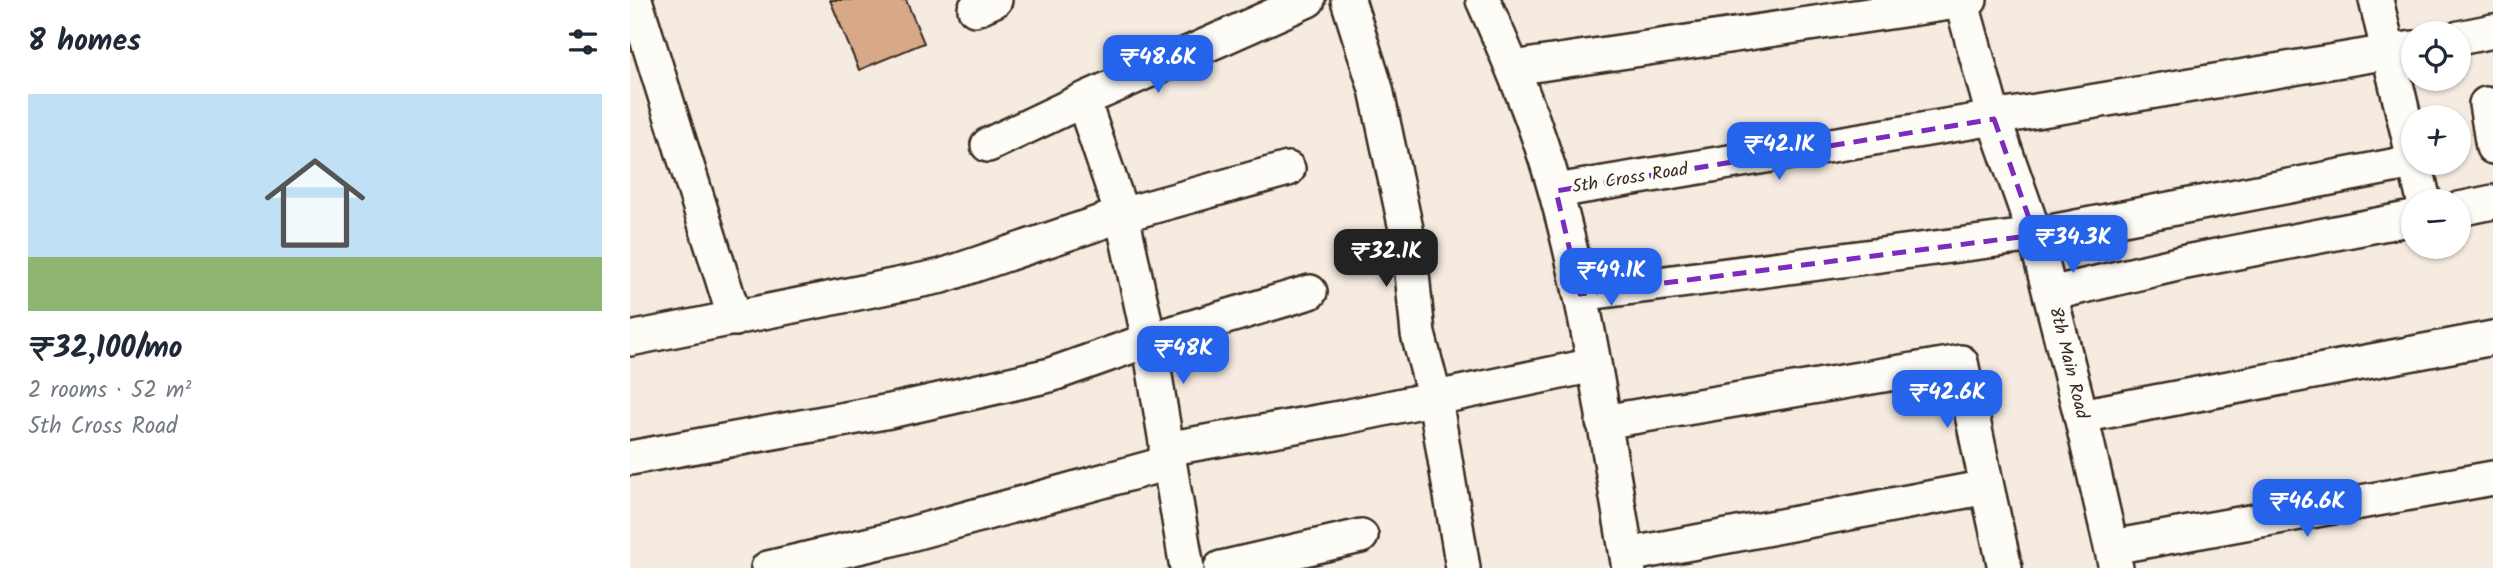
<!DOCTYPE html>
<html lang="en">
<head>
<meta charset="utf-8">
<style>
  body { margin:0; font-family:Kalam,sans-serif; background:#f6f6f7; color:#1f2937; height:100vh; display:flex; flex-direction:column; font-size:26px; white-space:nowrap }
  * { box-sizing:border-box; margin:0 }
  p { font-size:23px; color:#747a83 }
  .icon { flex:none; width:38px; height:38px; fill:none; stroke:currentColor; stroke-width:2; stroke-linecap:round; stroke-linejoin:round }
  .map { position:relative; flex:1; overflow:hidden }
  .drawer { display:flex; flex-direction:column; background:#fff; width:630px }
  .drawer>* { flex:none }
  .controls { position:absolute; left:1771px; top:21px; display:grid; gap:14px }
  .controls a { display:grid; place-items:center; width:70px; height:70px; border-radius:50%; background:#fff; box-shadow:0 2px 5px #0004; font-size:35px }
  .price { position:absolute; translate:-50% -60px; padding:0 16px; border-radius:14px; background:#2563eb; color:#fff; font-size:23px; line-height:46px; filter:drop-shadow(0 2px 4px #0008) }
  .price::after { content:''; position:absolute; left:50%; top:42px; width:21px; height:16px; margin-left:-10px; background:inherit; clip-path:polygon(0 0,100% 0,50% 100%) }
  .price.on { background:#222; color:#fff }
  ul { padding:0; list-style:none }
  li { display:grid; align-content:center; gap:14px; height:371px; padding:0 28px }
  li span { display:grid; place-items:center; height:217px; border-radius:0px; color:#555 }
  li>.icon { margin-inline-start:auto }
  span .icon { width:126px; height:126px; fill:#fffc; stroke-width:1 }
  li b { font-size:30px }
  h2 { display:flex; justify-content:space-between; align-items:center; height:84px; padding:0 28px; font-size:30px }
  main { display:flex; flex:1; min-height:0 }
  .map>svg:first-child { display:block }
  .building { fill:#d7a989; stroke:#3b2a1e; stroke-width:2 }
  .lines { fill:none; stroke-linecap:round; stroke-linejoin:round }
  .minor-casing { stroke:#3b2a1e; stroke-width:38 }
  .minor { stroke:#fdfcf7; stroke-width:33 }
  .marked { fill:none; stroke:#7b2cbf; stroke-width:5; stroke-dasharray:14 9; stroke-linejoin:round }
  .labels { text-anchor:middle; dominant-baseline:central; stroke-width:5; stroke-linejoin:round; paint-order:stroke }
  .street-label { font-size:18px; fill:#3b2a1e; stroke:#fdfcf7 }
</style>
</head>
<body>
<main>
<section class="drawer">
<h2>8 homes<svg class="icon" aria-label="filters" viewBox="0 0 24 24"><path d="M4 7h16M4 17h16"/><circle cx="9" cy="7" r="2"/><circle cx="15" cy="17" r="2"/></svg></h2>
<ul>
<li><span style="background:linear-gradient(#bfe0f5 75%,#8fb573 0)"><svg class="icon" aria-label="home" viewBox="0 0 24 24"><path d="M3 11l9-7 9 7M6 9v11h12V9"/></svg></span><div><b>₹32,100/mo</b><p>2 rooms · 52 m²</p><p>5th Cross Road</p></div></li>
</ul>
</section>
<div class="map">
<svg width="1863" height="568" viewBox="0 0 1863 568">
  <rect width="100%" height="100%" fill="#f5ebe1"/>
  <filter id="ink" filterUnits="userSpaceOnUse"><feTurbulence type="fractalNoise" baseFrequency=".0143" numOctaves="2"/><feDisplacementMap in="SourceGraphic" scale="14" xChannelSelector="R" yChannelSelector="G"/><feConvolveMatrix kernelMatrix="1 2 1 2 8 2 1 2 1" color-interpolation-filters="sRGB"/></filter>
  <g filter="url(#ink)">
    <path class="building" d="M200 0H276L294 43 229 70Z"/>
    <g class="lines">
      <g class="minor-casing">
        <path id="minor" d="M5 0 105 319
          M718 0 746 89 779 243 788 334 805 399 833 568
          M853 0C881 63 908 127 926 193 960 316 977 443 999 568
          M1331 0 1364 119 1405 235 1451 416 1486 568
          M1746 0 1783 155
          M345 9 365 0
          M1829 38 1863 31
          M883 68 1340 0
          M453 100 492 215 519 340 557 568
          M1856 104 1863 147
          M358 145 453 100 678 0
          M1785 163 1794 201
          M926 191 1783 48
          M1829 209 1863 202
          M950 294 1405 235 1783 162
          M1420 294 1556 262 1783 218
          M0 339 312 276 492 215 658 169
          M1451 416 1863 338
          M973 422 1331 362 1357 487
          M536 449 710 418 964 365
          M0 458 260 411 420 375 519 340 680 292
          M1482 547 1863 478
          M997 555 1357 487 1375 568
          M138 568 258 540 538 463
          M591 568 731 536"/>
      </g>
      <use href="#minor" class="minor"/>
    </g>
  </g>
  <path class="marked" d="M1364 119 1405 235 950 294 926 191Z"/>
  <g class="labels">
    <g class="street-label">
      <text transform="translate(1000 179) rotate(-9)">5th Cross Road</text>
      <text transform="translate(1438 363) rotate(76)">8th Main Road</text>
    </g>
  </g>
</svg>
<div class="controls">
<a><svg class="icon" aria-label="locate" viewBox="0 0 24 24"><circle cx="12" cy="12" r="6"/><path d="M12 2v4M12 18v4M2 12h4M18 12h4"/></svg></a>
<a>+</a>
<a>−</a>
</div>
<b class="price" style="left:528px;top:95px">₹48.6K</b>
<b class="price" style="left:1149px;top:182px">₹42.1K</b>
<b class="price" style="left:1443px;top:275px">₹34.3K</b>
<b class="price on" style="left:756px;top:289px">₹32.1K</b>
<b class="price" style="left:981px;top:308px">₹49.1K</b>
<b class="price" style="left:553px;top:386px">₹48K</b>
<b class="price" style="left:1317px;top:430px">₹42.6K</b>
<b class="price" style="left:1677px;top:539px">₹46.6K</b>
</div>
</main>
</body>
</html>
